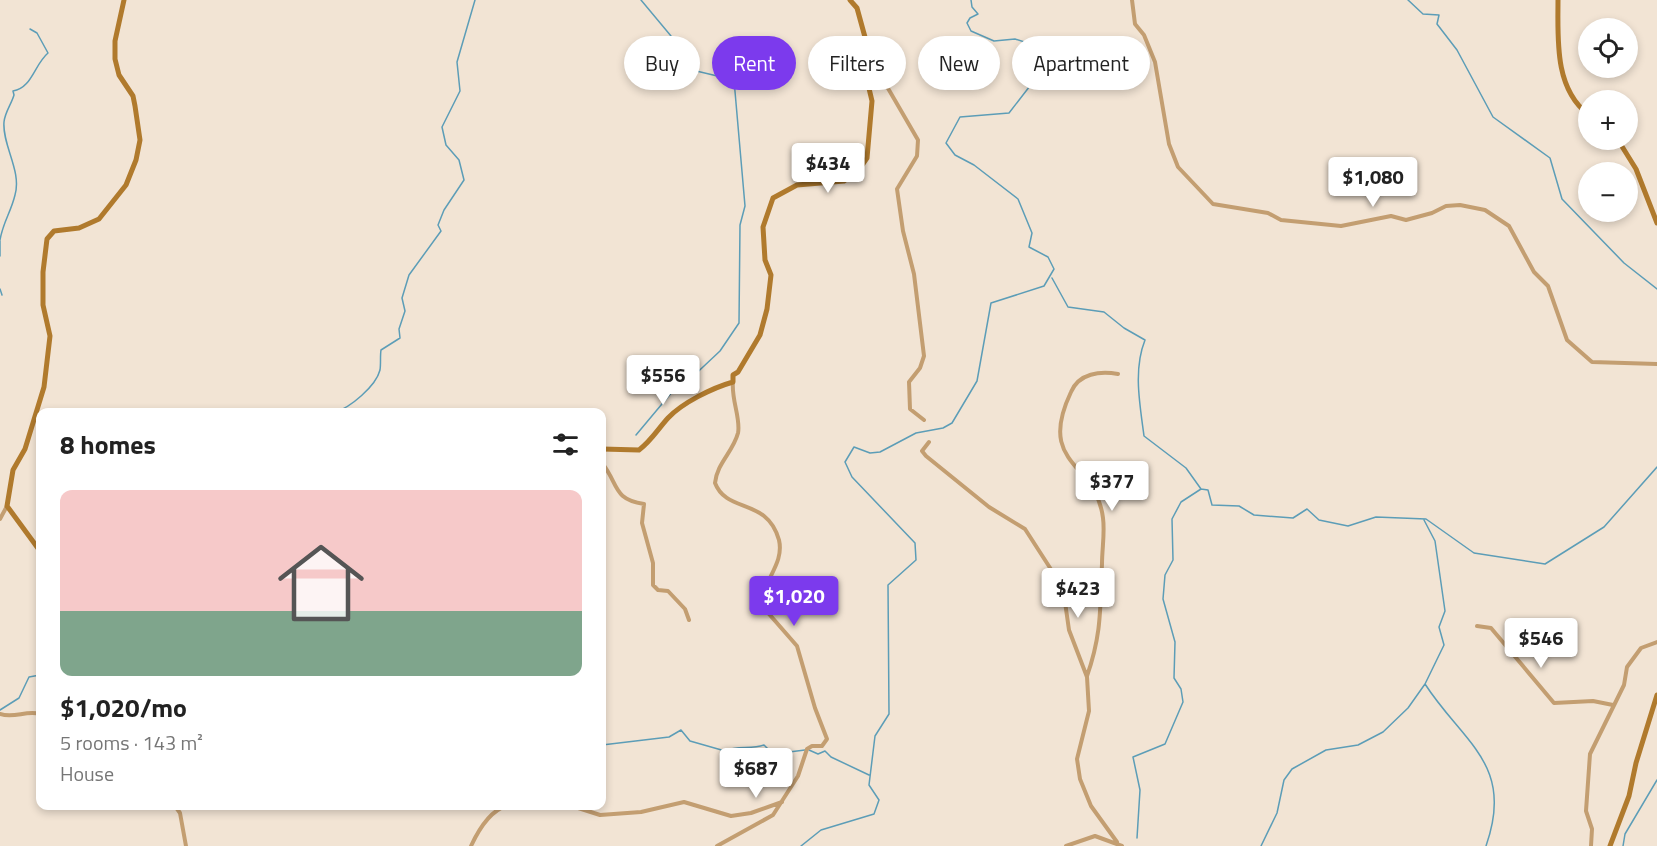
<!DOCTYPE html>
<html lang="en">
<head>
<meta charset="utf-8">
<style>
  body { margin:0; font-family:"Titillium Web",sans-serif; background:#f6f6f6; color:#222; height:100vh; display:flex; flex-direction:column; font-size:22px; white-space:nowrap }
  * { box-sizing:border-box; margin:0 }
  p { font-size:20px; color:#767676 }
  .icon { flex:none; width:33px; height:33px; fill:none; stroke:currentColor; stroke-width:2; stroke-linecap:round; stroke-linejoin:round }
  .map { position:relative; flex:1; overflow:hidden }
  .drawer { position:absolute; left:36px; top:408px; width:570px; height:402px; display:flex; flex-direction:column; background:#fff; border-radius:12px; box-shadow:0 3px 9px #0003 }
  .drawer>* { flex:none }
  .top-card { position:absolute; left:624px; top:36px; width:570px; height:54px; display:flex; gap:12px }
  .tools { position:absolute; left:1578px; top:18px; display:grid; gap:12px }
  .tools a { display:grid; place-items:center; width:60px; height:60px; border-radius:50%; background:#fff; box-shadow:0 3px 9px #0003; font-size:30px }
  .price { position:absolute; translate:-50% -51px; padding:0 14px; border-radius:6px; background:#fff; color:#222; font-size:20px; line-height:39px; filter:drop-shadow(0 2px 3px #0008) }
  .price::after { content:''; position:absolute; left:50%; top:36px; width:18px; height:14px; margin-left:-9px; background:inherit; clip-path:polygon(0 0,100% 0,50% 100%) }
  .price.active { background:#7c3aed; color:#fff }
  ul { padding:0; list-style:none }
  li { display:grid; align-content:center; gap:12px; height:318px; padding:0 24px }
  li+li { border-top:2px solid #e0e0e0 }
  li span { display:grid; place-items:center; height:186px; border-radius:12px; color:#555 }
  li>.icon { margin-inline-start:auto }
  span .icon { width:108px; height:108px; fill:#fffc; stroke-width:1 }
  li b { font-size:26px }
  h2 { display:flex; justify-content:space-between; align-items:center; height:72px; padding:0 24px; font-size:26px }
  .chip { padding:0 21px; border-radius:27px; background:#fff; box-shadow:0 3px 9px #0003; font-size:21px; line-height:54px }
  .chip.active { background:#7c3aed; color:#fff }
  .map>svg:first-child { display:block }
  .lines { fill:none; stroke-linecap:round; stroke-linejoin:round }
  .stream { stroke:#5c9db7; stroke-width:1.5 }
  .street { stroke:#c39e71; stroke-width:4 }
  .secondary { stroke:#b07a2d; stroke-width:5 }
</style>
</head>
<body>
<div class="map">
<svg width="1657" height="846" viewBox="0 0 1657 846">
  <rect width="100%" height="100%" fill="#f2e4d4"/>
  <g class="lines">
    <path class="stream" d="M1408 0 1423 14 1439 15 1437 24 1457 50 1493 117 1550 158 1562 199 1624 263 1657 289
      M0 240C3 222 11 212 15 195 22 171 2 145 4 122 5 112 11 105 14 95L13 91C32 88 34 65 48 53L37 33 30 29
      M0 241V256
      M1052 278 1068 307 1104 312 1124 328 1145 340C1133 370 1140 405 1144 436L1186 468 1201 489 1181 502 1172 519 1173 560 1165 575 1163 599 1175 642 1174 678 1181 689 1183 702 1165 744 1133 757 1140 790 1137 838
      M0 289 2 295
      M335 412C350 408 376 386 380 370 381 364 380 356 381 350L400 338 399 329 405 311 402 298 409 275 441 231 438 225 444 210 464 180 459 160 446 145 442 127 460 91 457 62 475 0
      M636 435 672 392 687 382 720 351 739 323 740 225 745 206 734 80 688 69 672 51 671 36 641 0
      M1201 489 1208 490 1212 505 1239 506 1254 515 1293 518 1307 509 1319 520 1348 526 1376 517 1426 519 1474 553 1545 564 1604 527 1657 467
      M1424 520 1435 541 1445 611 1439 627 1444 645 1425 684C1463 743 1515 764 1486 846
      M0 710 19 698 29 677 40 675
      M602 745 669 737 681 730 690 741 725 751C738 745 751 750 764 745L773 754 805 750
      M809 750 818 754 825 751 831 757 869 775
      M801 846 821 830 874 814 879 800 869 785 875 736 889 714 888 585 916 560 915 543 852 477 845 462 854 447 870 453 880 452 916 433 943 428 952 423 977 381 991 303 1044 286 1054 269 1048 257 1029 247 1032 233 1018 199 974 165 955 155 946 143 960 117 1009 113 1033 82 1041 67 1037 46 1015 39 994 41 971 31 967 23 970 18 978 14 972 7 971 0
      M1261 846 1277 813 1284 780 1292 769 1326 750 1358 745 1383 732 1408 708 1425 684
      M1623 846 1625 834 1657 780"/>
    <path class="street" d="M1132 0 1135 24 1144 35 1155 62 1169 144 1178 167 1213 204 1268 213 1281 220 1341 226 1391 216 1406 220 1432 213 1446 206 1460 205 1485 210 1509 226 1534 272 1548 286 1567 340 1592 362 1657 364
      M871 59 918 140 917 156 897 189 903 231 914 274 924 356 920 368 909 382 910 409 924 420
      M929 442 922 451 926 456 989 507 1025 529 1063 588 1069 630 1087 677 1089 711 1077 759 1080 779 1091 806 1117 842
      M602 463C619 484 612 499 644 504L642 523 653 563V585L658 590 668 591 685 609 689 620
      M0 519 7 506
      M1477 626 1491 628 1554 703 1593 701 1613 705
      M1087 676C1102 633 1100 608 1102 564 1102 549 1105 533 1103 518 1096 461 1036 466 1071 392 1079 373 1100 371 1118 374
      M0 714C14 719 26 710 40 714
      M175 806 180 813 186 846
      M572 806 600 815 641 812 684 802 731 816 751 813 782 802
      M471 846C478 831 490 811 506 806
      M717 846 773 815 798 776 807 749 812 746H822L827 739 815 708 797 646 763 607C759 583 785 566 779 540 767 497 727 514 715 483 717 463 733 452 738 433 741 419 731 399 733 382
      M1066 846 1095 836 1122 846
      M1591 846 1592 829 1586 811 1590 754 1624 685 1627 667 1641 648 1657 642"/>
    <path class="secondary" d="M1558 0C1558 38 1554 88 1588 114
      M1618 140 1636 169 1657 223
      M602 449 639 450C651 441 658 429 668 418 682 403 712 388 733 382V375L738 372 760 335 767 309 771 275 765 260 763 227 773 198 797 185 844 181 860 168 867 158 872 101 867 80 871 59 857 8 850 0
      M40 551 7 506 13 470 25 449 44 387 50 336 43 305V272L47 239 54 231 79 228 99 219 126 185 136 160 140 140 135 106 133 96 119 75 115 59V41L124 0
      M1610 846 1629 796 1636 763 1657 695"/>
  </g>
</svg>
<div class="tools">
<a><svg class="icon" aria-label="locate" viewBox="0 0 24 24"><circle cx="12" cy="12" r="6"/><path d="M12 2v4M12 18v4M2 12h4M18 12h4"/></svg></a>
<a>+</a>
<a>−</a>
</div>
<b class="price" style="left:828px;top:194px">$434</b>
<b class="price" style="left:1373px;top:208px">$1,080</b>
<b class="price" style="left:663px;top:406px">$556</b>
<b class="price" style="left:1112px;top:512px">$377</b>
<b class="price" style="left:1078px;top:619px">$423</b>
<b class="price active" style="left:794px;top:627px">$1,020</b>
<b class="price" style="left:1541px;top:669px">$546</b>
<b class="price" style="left:756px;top:799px">$687</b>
<div class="top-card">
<a class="chip">Buy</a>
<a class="chip active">Rent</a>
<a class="chip">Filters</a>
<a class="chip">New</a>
<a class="chip">Apartment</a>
</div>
<section class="drawer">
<h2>8 homes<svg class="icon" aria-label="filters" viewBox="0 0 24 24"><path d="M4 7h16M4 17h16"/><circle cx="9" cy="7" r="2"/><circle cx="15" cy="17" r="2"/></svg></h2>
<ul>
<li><span style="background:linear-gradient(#f6c9c9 65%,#7fa58c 0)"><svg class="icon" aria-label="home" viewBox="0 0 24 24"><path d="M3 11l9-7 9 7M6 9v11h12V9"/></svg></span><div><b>$1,020/mo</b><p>5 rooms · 143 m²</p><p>House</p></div></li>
</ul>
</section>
</div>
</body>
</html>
